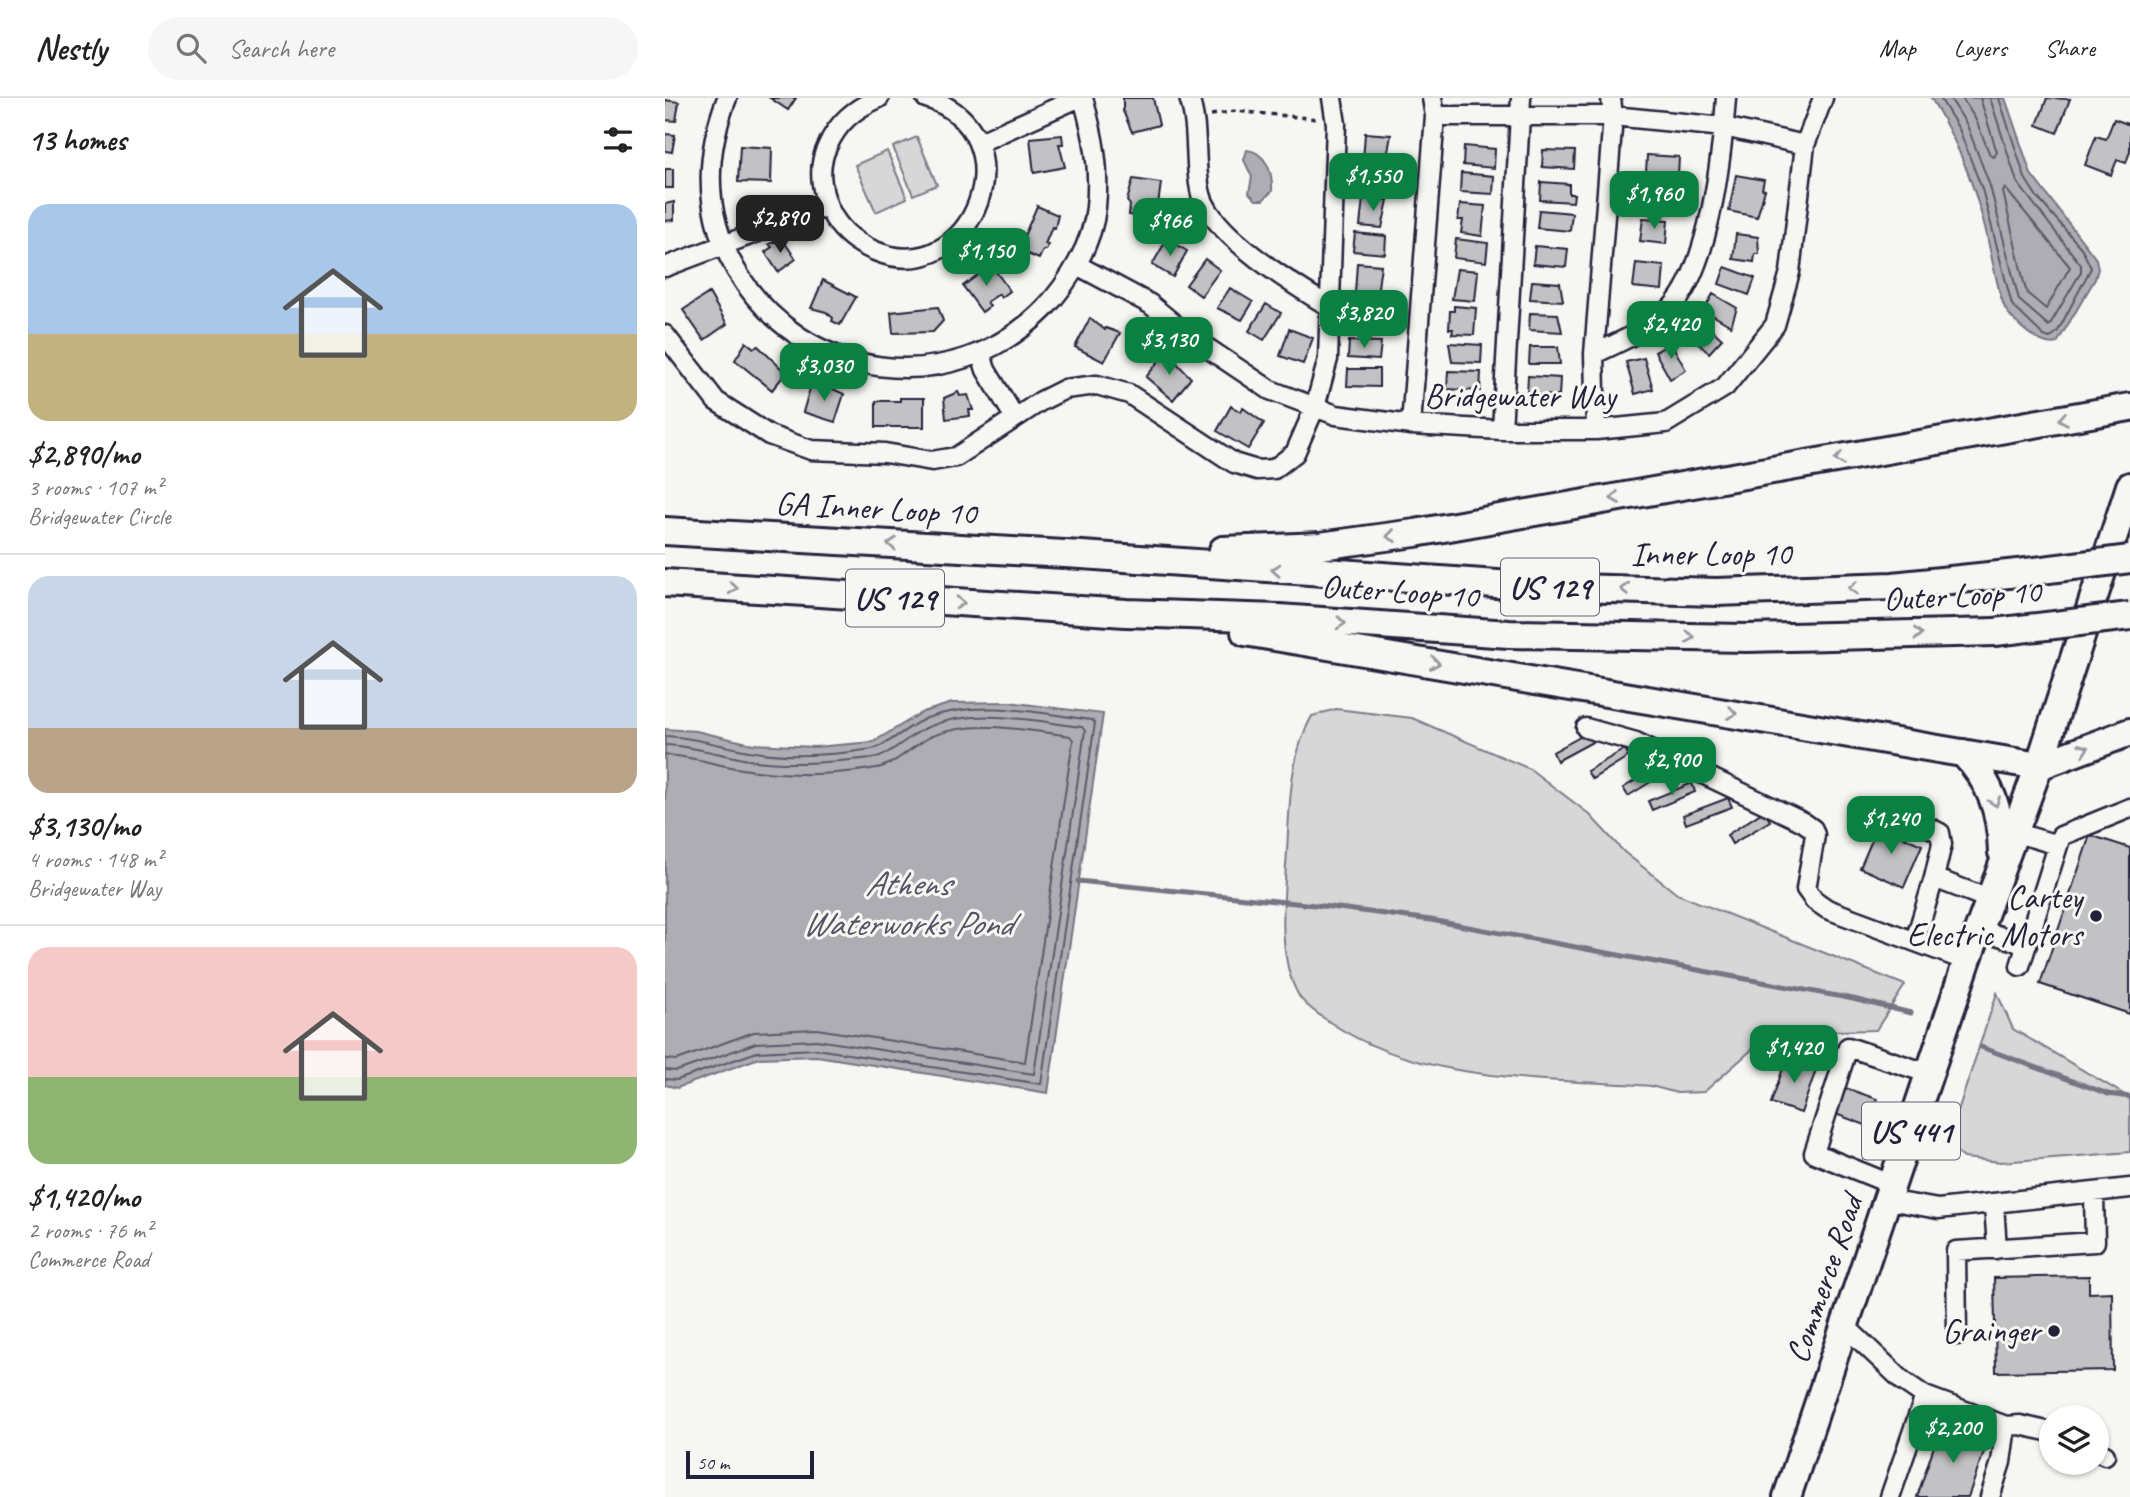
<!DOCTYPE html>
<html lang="en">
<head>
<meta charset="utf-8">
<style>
  body { margin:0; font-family:Caveat,sans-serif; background:#f6f6f6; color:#222; height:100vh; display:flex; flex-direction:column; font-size:26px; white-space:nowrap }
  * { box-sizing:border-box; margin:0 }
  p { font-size:23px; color:#767676 }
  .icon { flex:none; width:38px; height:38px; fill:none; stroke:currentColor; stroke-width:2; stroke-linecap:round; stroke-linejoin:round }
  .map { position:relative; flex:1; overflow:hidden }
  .panel { display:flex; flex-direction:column; background:#fff; width:665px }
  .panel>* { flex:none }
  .tools { position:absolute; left:1374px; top:1307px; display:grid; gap:14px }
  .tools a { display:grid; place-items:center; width:70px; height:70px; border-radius:50%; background:#fff; box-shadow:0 2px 5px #0004; font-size:35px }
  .scale { position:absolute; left:21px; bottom:18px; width:128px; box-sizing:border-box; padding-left:7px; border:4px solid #22223b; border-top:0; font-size:19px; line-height:24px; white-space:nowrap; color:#22223b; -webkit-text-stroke:5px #f6f6f2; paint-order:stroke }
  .price { position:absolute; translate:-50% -60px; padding:0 16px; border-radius:14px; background:#0b8043; color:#fff; font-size:23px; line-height:46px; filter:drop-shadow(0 2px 4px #0008) }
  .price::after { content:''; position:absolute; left:50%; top:42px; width:21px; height:16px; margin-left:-10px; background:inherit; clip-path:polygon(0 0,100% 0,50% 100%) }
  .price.on { background:#222; color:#fff }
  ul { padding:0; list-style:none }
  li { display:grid; align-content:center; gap:14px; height:371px; padding:0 28px }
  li+li { border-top:2px solid #e0e0e0 }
  li span { display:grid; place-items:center; height:217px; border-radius:21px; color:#555 }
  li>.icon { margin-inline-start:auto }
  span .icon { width:126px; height:126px; fill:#fffc; stroke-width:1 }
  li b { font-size:30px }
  h2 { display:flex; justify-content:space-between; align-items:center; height:84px; padding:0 28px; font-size:30px }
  header { display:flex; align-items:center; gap:42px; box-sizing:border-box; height:98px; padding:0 35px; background:#fff; border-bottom:2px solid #e0e0e0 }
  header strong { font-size:33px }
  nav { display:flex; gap:38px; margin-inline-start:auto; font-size:24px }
  .search { width:490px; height:63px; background:#f6f6f6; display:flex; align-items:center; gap:18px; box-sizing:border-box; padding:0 24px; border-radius:38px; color:#767676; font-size:26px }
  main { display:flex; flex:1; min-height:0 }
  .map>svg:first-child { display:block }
  .green { fill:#d7d7d7; stroke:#7c7c89; stroke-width:2 }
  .water { fill:#adadb3; stroke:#757583; stroke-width:2 }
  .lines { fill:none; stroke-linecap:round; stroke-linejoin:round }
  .shore { stroke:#5a5a6b; stroke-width:2 }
  .stream { stroke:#757583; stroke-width:5 }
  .building { fill:#c2c2c4; stroke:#22223b; stroke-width:2 }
  .minor-casing { stroke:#22223b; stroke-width:23 }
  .highway-casing { stroke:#22223b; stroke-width:32 }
  .path { stroke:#22223b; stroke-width:3.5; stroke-dasharray:5 5; stroke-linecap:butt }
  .minor { stroke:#f6f6f2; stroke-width:18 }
  .highway { stroke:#f6f6f2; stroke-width:26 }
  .highway-bridge-casing { stroke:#22223b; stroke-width:32; stroke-linecap:butt }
  .highway-bridge { stroke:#f6f6f2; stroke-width:26 }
  .oneway { stroke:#9797a0 }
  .poi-dot { fill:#22223b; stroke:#f6f6f2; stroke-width:2.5 }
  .labels { text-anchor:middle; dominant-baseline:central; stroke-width:6; stroke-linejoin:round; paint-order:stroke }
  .shield { fill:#f6f6f2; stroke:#626272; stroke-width:2 }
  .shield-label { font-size:32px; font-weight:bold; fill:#22223b }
  .street-label { font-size:33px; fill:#22223b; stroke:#f6f6f2 }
  .poi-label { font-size:33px; fill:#22223b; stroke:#f6f6f2; text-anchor:end }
  .water-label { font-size:35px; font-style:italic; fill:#535365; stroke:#f6f6f2 }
</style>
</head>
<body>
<header>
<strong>Nestly</strong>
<div class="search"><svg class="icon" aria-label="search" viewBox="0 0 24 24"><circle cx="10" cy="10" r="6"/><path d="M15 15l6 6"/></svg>Search here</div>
<nav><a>Map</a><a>Layers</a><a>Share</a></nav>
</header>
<main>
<section class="panel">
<h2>13 homes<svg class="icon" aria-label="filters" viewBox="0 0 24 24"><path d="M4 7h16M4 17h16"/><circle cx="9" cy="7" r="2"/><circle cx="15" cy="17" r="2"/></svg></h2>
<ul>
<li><span style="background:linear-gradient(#a9c7e8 60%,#c2b280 0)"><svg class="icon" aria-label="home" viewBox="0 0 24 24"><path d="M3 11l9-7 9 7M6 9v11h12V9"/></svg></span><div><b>$2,890/mo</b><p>3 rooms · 107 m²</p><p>Bridgewater Circle</p></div></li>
<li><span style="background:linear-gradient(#c9d6e8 70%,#b9a48a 0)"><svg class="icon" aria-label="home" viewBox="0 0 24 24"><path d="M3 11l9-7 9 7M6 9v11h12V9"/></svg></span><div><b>$3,130/mo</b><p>4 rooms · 148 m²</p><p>Bridgewater Way</p></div></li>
<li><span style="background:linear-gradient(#f6c9c9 60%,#8fb573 0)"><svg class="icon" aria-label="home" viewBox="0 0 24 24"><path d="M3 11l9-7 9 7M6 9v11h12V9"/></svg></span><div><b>$1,420/mo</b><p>2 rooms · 76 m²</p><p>Commerce Road</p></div></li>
</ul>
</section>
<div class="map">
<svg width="1465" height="1399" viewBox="0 0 1465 1399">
  <rect width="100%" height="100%" fill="#f6f6f2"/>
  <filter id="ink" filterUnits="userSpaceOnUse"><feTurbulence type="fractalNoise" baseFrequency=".0143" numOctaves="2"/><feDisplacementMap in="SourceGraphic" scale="14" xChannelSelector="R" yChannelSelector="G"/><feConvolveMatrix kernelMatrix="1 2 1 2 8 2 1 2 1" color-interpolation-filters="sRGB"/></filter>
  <g filter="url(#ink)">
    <path class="green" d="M252 39 272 87 248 97 228 49Z
      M222 53 242 100 211 114 190 67Z
      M671 611 747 620 865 671 924 716 959 754 1012 796 1240 887 1211 932 1124 934 1098 942 1039 994 1012 995 986 988C881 980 757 986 666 925 656 918 641 909 634 898 613 862 618 808 621 768 625 718 622 662 647 618Z
      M1332 895 1348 931 1465 1000V1054L1336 1064 1299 1060 1282 1046Z"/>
    <path class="water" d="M1266 0H1340L1366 76 1431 161 1433 171 1430 181 1392 245C1375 250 1350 225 1341 212 1334 202 1324 145 1320 129 1307 80 1292 43 1266 0Z
      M582 52C601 54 608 75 607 93L598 102H591L584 95 587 79 579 62Z
      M344 604 438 616 383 995 152 958 94 960 12 990 0 987V631L31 633 87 646 150 649 208 644 258 614 287 605Z"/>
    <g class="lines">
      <path class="shore" d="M1275 0 1294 31 1317 91 1347 207 1379 238 1385 240 1393 233 1426 170 1417 151 1372 99 1360 80 1334 0
        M1285 0 1302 27 1325 88 1354 202 1384 228 1416 174V167L1352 84 1325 0
        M1297 0 1311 22 1325 57 1329 59 1332 54 1315 0
        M1340 90 1405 169 1381 211 1363 196 1360 189 1338 94Z
        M0 638C29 639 55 648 84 653 122 660 169 657 207 651 223 648 245 626 262 620 314 601 373 615 427 622L430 625 376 986 151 951 92 954 12 982 0 981
        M0 647C29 648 55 657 84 662 124 668 167 664 207 660 227 657 245 636 263 629 310 609 368 623 417 629L420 633 369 976 152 942 91 945 12 973 0 972
        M0 657C29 658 55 669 84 672 125 678 171 677 212 670 232 666 249 646 267 638 309 621 361 632 405 638L408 642 360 964 152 931 89 934 12 962 0 961"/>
      <path class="stream" d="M413 783 650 807 766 822 1188 901 1246 915
        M1316 949 1443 996 1465 999"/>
    </g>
    <path class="building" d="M105 0H131L123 12Z
      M458 0H488L494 27 467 34 458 13Z
      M1382 0 1405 1 1392 35 1372 27Z
      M0 2 14 4 11 23 0 22Z
      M1449 21 1465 27V53L1461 65 1452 62 1446 77 1420 67 1431 38 1441 41Z
      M700 35 726 37 721 65 698 63Z
      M0 36 10 37 7 54 0 53Z
      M397 37 398 46H394L400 69 369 75 365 40Z
      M75 48 107 50 106 85 73 84Z
      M799 48 830 51 829 70 798 67Z
      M878 52 910 53 909 71 877 69Z
      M982 57 1014 59 1013 77 981 75Z
      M0 71H8V90H0Z
      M692 71 725 74 723 92 690 89Z
      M796 75 829 78 828 96 795 94Z
      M1071 77 1099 82 1097 91 1100 92 1092 119 1064 113Z
      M468 81 496 85 491 121 464 117 465 107 462 103Z
      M876 84 904 86V96H909L908 104 875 102Z
      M980 89 1012 91 1011 109 979 107Z
      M698 100 723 102 717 130 695 128Z
      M9 104V122L0 123V106Z
      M795 106 820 108 817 138 796 135 798 122H793Z
      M372 108 393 117 390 130 387 129 380 146 383 147 381 152H378L374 161 353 152Z
      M874 112 907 115 905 133 872 130Z
      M978 120 1003 122 1001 146 975 143Z
      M690 135 721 138 720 156 688 153Z
      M1071 136 1093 139 1094 156H1090L1089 164 1068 161Z
      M117 141 131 161 113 174 100 154 107 149 104 146Z
      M502 141 522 153 508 179 487 167Z
      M791 141 823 145 821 164 789 160Z
      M870 148 903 151 901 169 868 166Z
      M540 161 555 172 536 198 521 187Z
      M692 165 716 167 712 197 690 195Z
      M971 165 999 168 997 192 968 189Z
      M326 167 345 193 336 200 334 196 322 204 325 208 317 214 298 188Z
      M1060 169 1090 180 1084 197 1054 186Z
      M792 171 813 173 810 203 787 201Z
      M158 182 191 199 175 227 167 223 168 220 161 214 146 210Z
      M867 183 895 185 898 203 865 201Z
      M565 190 588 204 577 222 552 210Z
      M44 195 62 226 39 242 18 212Z
      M1048 196 1072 210 1066 228 1039 212Z
      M690 203 712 204 714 219 711 231 688 230Z
      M601 206 616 215 599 242 584 233Z
      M789 208 811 210 809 237 787 236 788 231H784L785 213H789Z
      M273 209 278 223 268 234 228 235 226 214Z
      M865 215 893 216 897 234 864 232Z
      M1033 219 1057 241 1044 255 1020 233Z
      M425 220 440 232 441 230 455 235 439 264 410 249Z
      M624 231 648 240 638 266 615 258Z
      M684 243 716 244 714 262 683 260Z
      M81 244 89 250 93 248 121 275 107 292 70 262Z
      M784 245 817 247 816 265 787 264Z
      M1006 245 1021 272 1005 281 990 254Z
      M865 249H893L895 266H864Z
      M498 258 507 265 509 262 526 280 508 302 481 279Z
      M979 260 988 291 970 296 961 264Z
      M683 271H714V289L682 288Z
      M783 273 816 274 815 293 782 291Z
      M863 278 895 280 894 298 862 296Z
      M157 286 179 296 170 324 138 314 146 287 155 290Z
      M293 294 295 298 303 297 308 312H304L305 318 281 321 279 300Z
      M235 300H259V329H211V303H235Z
      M566 308 576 314 578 310 599 325 583 351 552 333Z
      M924 634 929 643 892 663 888 654Z
      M960 651 964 658 927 681 922 673Z
      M1000 664 1005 672 963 698 958 690Z
      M1027 685 1030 694 987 712 983 703Z
      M1063 700 1067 709 1021 726 1018 717Z
      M1099 713 1105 723 1067 746 1062 737Z
      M1213 728 1257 747 1239 789 1195 770Z
      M1425 737 1465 750V916L1375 886Z
      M1122 959 1152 969 1136 1015 1106 1005Z
      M1175 988 1212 1001 1203 1028 1165 1014Z
      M1424 1178V1195L1447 1194 1448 1272 1331 1274 1329 1180Z
      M1276 1327 1323 1343 1303 1399H1252Z"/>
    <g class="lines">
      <g class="minor-casing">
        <path id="minor" d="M62 0C39 59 39 117 71 172 138 284 286 304 379 211 403 186 428 145 431 109 435 69 429 39 418 0
          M214 0C189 11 173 24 162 49 151 71 157 100 169 120 179 136 193 146 210 153 309 194 369 33 261 0
          M524 0C535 31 528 65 536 96 546 136 630 188 665 209
          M770 18H948L1059 29 1140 47
          M313 45 413 0
          M412 167 485 206 520 235 605 292 671 317 746 327 837 332H931L1001 325 1060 289 1110 227 1125 174 1140 47 1158 0
          M0 169 162 108
          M0 237 51 303 104 337 146 352 220 355 267 363 291 359 376 303 400 291 432 287 464 296 569 365 592 372 609 371 630 355 650 309 663 261 671 26 667 0
          M316 256 321 272 350 320
          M929 256C955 244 986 231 1006 210 1045 169 1057 56 1061 0
          M746 327 770 18 767 0
          M837 332 856 0
          M931 332 929 256 948 18 946 0
          M921 630 971 644 1138 724 1148 731 1150 737 1141 791 1149 802 1162 811 1302 863
          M1240 717 1275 735 1277 746 1269 780
          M1348 734 1393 747
          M1313 831 1362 847
          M1250 843 1269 780 1324 801
          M1355 868 1396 738 1465 710
          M1228 1087 1149 1055 1183 949 1265 976
          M1223 1102 1273 1111 1465 1090
          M1329 1106 1332 1151
          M1180 1228 1238 1283 1260 1298 1225 1399
          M1292 1237 1291 1153 1430 1144 1429 1095
          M1260 1298 1341 1328 1336 1364 1325 1399
          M1341 1328 1355 1327 1386 1334
          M1432 1353 1440 1357"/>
      </g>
      <g class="highway-casing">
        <path id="highway" d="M0 433 417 457 874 489 1051 494 1228 488 1353 475
          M558 452 655 448 750 435 1465 309
          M0 485 461 515 614 520 844 536 1082 540 1330 534
          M580 534 1374 668 1465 634
          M1298 655C1326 684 1336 714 1337 754
          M1122 1399 1302 863 1374 668 1465 388"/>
      </g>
      <path class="path" d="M546 17 571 13 653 21"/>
      <use href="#minor" class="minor"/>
      <use href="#highway" class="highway"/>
      <g class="highway-bridge-casing">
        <path id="highway-bridge" d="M1353 475 1465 461
          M1330 534 1465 518"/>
      </g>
      <use href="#highway-bridge" class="highway-bridge"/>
    </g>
    <defs><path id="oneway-chevron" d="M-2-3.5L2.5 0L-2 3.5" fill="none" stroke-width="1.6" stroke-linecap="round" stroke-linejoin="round" transform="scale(1.75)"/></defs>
    <g class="oneway">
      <use href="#oneway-chevron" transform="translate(1398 321) rotate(170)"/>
      <use href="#oneway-chevron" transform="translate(1174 361) rotate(170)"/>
      <use href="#oneway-chevron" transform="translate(950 400) rotate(170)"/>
      <use href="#oneway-chevron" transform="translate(726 438) rotate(172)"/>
      <use href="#oneway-chevron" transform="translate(227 446) rotate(-177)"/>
      <use href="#oneway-chevron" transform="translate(611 472) rotate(-176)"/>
      <use href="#oneway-chevron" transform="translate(68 490) rotate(4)"/>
      <use href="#oneway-chevron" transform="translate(1188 490) rotate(178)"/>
      <use href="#oneway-chevron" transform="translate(960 491) rotate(-178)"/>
      <use href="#oneway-chevron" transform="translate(295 505) rotate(4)"/>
      <use href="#oneway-chevron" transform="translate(676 525) rotate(4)"/>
      <use href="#oneway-chevron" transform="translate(1253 536) rotate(-1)"/>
      <use href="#oneway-chevron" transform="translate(1025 539) rotate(1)"/>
      <use href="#oneway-chevron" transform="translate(770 565) rotate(10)"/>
      <use href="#oneway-chevron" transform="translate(1067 615) rotate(10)"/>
      <use href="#oneway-chevron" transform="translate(1419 651) rotate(-20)"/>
      <use href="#oneway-chevron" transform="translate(1330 704) rotate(71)"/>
    </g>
  </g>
  <g class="poi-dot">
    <circle cx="1431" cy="818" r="7"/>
    <circle cx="1389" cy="1233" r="7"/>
  </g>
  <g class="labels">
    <g class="shield">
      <rect x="836" y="460.5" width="98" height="57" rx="5"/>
      <rect x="181" y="471.5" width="98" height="57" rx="5"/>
      <rect x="1197" y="1004.5" width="98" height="57" rx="5"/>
    </g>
    <g class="shield-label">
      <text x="885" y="489">US 129</text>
      <text x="230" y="500">US 129</text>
      <text x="1246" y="1033">US 441</text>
    </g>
    <g class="street-label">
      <text x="855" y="298">Bridgewater Way</text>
      <text transform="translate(211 410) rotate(3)">GA Inner Loop 10</text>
      <text x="1046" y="456">Inner Loop 10</text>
      <text transform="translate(735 493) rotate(4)">Outer Loop 10</text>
      <text transform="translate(1297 497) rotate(-3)">Outer Loop 10</text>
      <text transform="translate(1159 1181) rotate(-71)">Commerce Road</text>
    </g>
    <g class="poi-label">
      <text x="1417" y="799">Cartey<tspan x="1417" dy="38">Electric Motors</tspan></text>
      <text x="1375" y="1233">Grainger</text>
    </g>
    <g class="water-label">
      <text x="242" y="785">Athens<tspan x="242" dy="40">Waterworks Pond</tspan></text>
    </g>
  </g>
</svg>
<div class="tools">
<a><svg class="icon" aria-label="layers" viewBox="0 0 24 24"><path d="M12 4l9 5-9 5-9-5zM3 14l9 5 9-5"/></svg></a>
</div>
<div class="scale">50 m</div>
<b class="price" style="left:708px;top:115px">$1,550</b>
<b class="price" style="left:989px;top:133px">$1,960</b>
<b class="price on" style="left:115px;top:157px">$2,890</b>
<b class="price" style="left:505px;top:160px">$966</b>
<b class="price" style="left:321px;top:190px">$1,150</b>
<b class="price" style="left:699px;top:252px">$3,820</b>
<b class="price" style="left:1006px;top:263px">$2,420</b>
<b class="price" style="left:504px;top:279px">$3,130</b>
<b class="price" style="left:159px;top:305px">$3,030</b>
<b class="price" style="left:1007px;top:699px">$2,900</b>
<b class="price" style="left:1226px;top:758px">$1,240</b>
<b class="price" style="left:1129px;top:987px">$1,420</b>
<b class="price" style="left:1288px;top:1367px">$2,200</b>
</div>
</main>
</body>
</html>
